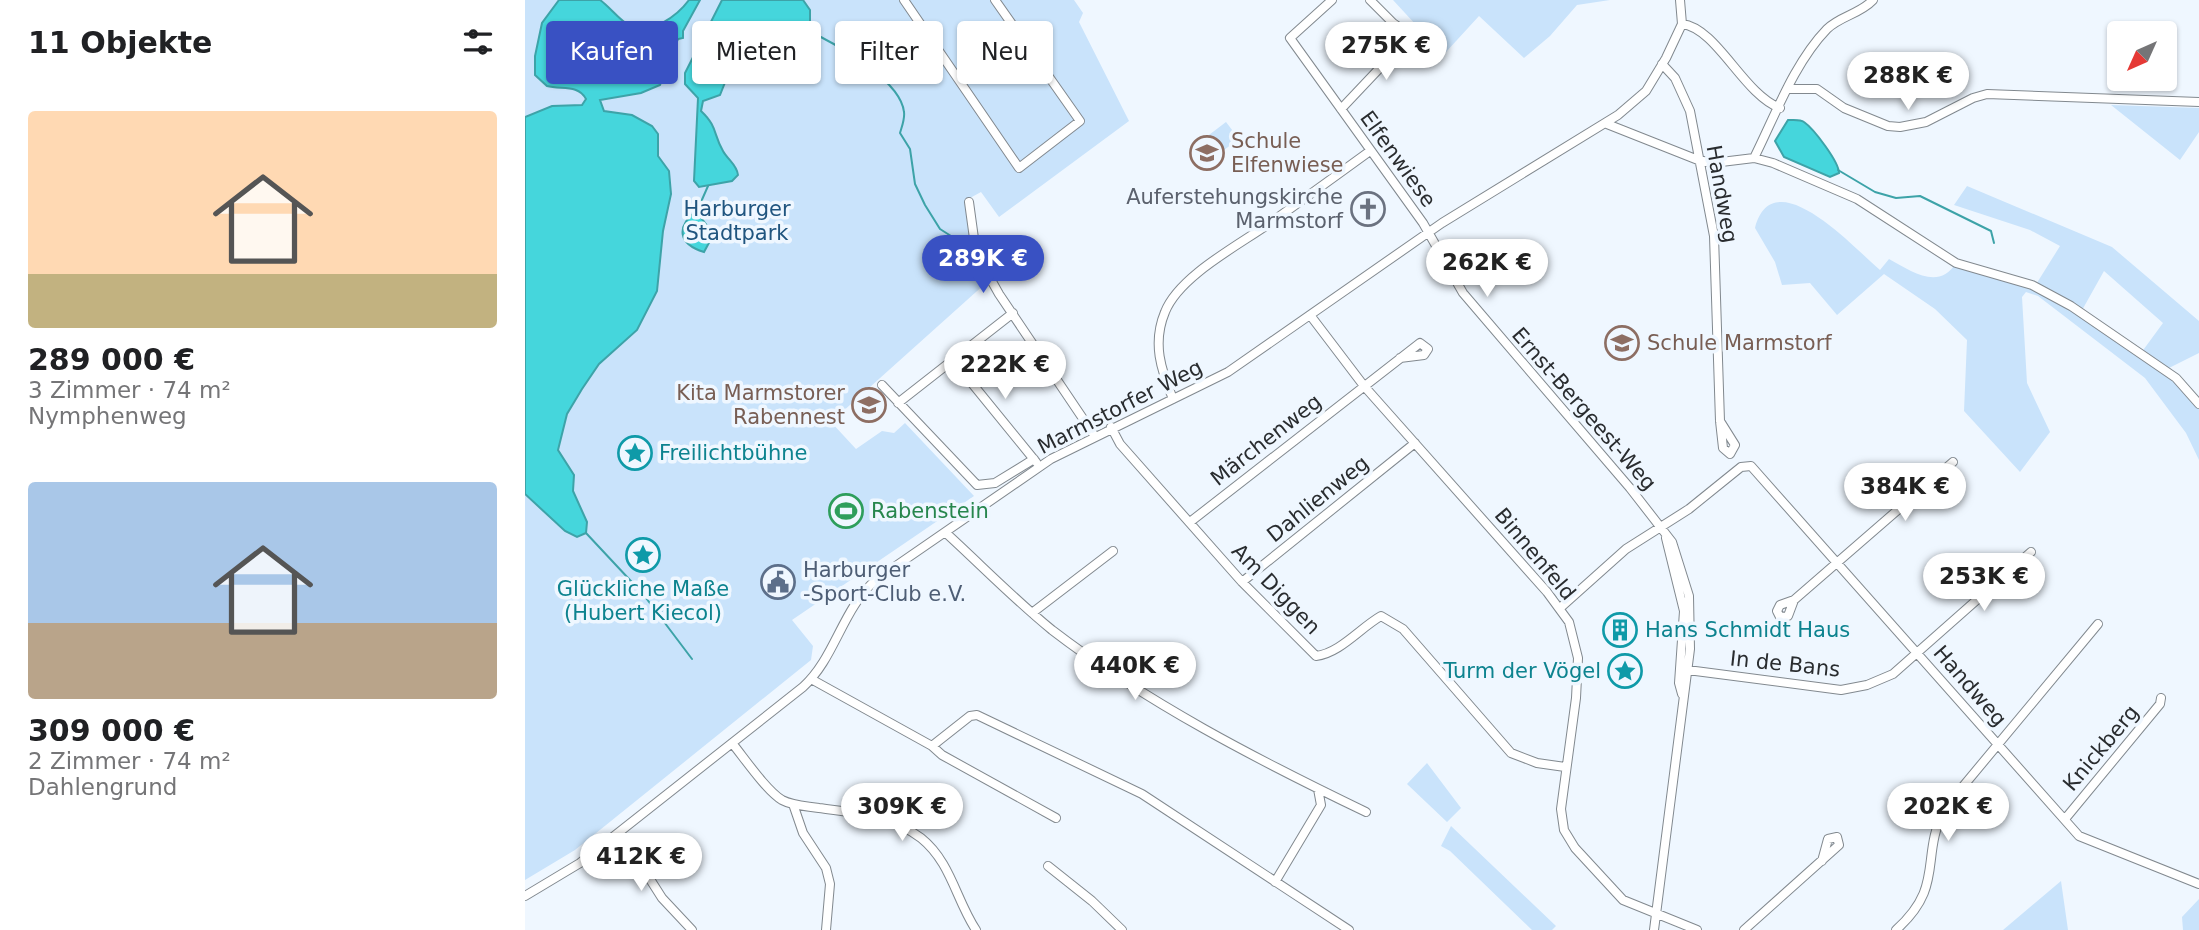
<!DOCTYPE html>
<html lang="de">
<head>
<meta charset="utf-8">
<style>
  body { margin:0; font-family:"DejaVu Sans",sans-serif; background:#f6f6f6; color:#202124; height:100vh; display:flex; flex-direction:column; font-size:26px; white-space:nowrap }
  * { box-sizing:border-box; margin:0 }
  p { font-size:23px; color:#757577 }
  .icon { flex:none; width:38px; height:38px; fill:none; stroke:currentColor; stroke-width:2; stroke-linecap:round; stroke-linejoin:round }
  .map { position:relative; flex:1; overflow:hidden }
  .panel { display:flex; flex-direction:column; background:#fff; width:525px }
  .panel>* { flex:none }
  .hud { position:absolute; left:21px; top:21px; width:665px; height:63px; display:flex; gap:14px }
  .needle { width:46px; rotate:225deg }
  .controls { position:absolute; left:1582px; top:21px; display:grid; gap:14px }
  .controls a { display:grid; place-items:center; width:70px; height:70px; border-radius:7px; background:#fff; box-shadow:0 2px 5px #0004; font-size:35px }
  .price { position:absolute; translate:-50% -60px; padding:0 16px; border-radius:24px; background:#fff; color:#222; font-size:23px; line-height:46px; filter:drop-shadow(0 2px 4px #0008) }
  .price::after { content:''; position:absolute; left:50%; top:42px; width:21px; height:16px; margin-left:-10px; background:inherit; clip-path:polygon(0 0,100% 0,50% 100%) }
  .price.current { background:#3951c3; color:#fff }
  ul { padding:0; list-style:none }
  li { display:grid; align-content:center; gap:14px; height:371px; padding:0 28px }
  li span { display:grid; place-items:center; height:217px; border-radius:7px; color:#555 }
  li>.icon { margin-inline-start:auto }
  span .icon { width:126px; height:126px; fill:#fffc; stroke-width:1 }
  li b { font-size:30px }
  h2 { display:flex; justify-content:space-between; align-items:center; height:84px; padding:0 28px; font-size:30px }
  .tag { padding:0 24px; border-radius:7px; background:#fff; box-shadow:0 2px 5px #0004; font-size:24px; line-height:63px }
  .tag.current { background:#3951c3; color:#fff }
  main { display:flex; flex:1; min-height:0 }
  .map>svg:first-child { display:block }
  .green { fill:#c9e3fb; fill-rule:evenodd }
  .water { fill:#45d6dc; stroke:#3da3a8; stroke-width:2 }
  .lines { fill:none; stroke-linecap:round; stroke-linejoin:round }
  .stream { stroke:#3da3a8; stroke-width:2 }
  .minor-casing { stroke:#82898f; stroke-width:10 }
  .minor { stroke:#fff; stroke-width:8 }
  .labels { text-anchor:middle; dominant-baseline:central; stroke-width:7; stroke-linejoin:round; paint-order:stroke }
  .education-label { font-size:21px; fill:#785e54; stroke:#eff7ff; text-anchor:start }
  .street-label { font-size:21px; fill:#292c2f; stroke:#eff7ff }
  .worship-label { font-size:21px; fill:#5b616d; stroke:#eff7ff; text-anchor:end }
  .park-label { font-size:21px; fill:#20557f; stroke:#eff7ff }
  .culture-label { font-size:21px; fill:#0d838f; stroke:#eff7ff; text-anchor:start }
  .leisure-label { font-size:21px; fill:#27864d; stroke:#eff7ff; text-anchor:start }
  .service-label { font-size:21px; fill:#4e5e75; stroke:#eff7ff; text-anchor:start }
</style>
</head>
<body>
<main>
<section class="panel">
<h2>11 Objekte<svg class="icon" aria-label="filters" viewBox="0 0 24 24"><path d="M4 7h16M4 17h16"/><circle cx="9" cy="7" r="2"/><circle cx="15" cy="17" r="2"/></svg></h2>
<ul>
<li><span style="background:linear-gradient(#ffd9b3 75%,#c2b280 0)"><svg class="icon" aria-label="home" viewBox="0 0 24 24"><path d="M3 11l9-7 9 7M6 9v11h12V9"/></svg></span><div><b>289 000 €</b><p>3 Zimmer · 74 m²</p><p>Nymphenweg</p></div></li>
<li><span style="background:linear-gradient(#a9c7e8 65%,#b9a48a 0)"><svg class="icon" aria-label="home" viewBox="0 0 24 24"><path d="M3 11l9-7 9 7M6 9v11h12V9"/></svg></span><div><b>309 000 €</b><p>2 Zimmer · 74 m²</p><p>Dahlengrund</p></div></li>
</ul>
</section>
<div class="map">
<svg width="1674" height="930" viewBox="0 0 1674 930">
  <rect width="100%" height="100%" fill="#eff7ff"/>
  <path class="green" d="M0 0H549L558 13 554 22 604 121 474 217 456 192 445 198 449 256 461 283 306 422 331 449 357 431 369 433 380 423 449 496 267 620 288 646 286 660 50 850 0 880Z
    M868 0H1085L1052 5 1025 36 999 58 954 16 921 52 915 51Z
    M1586 105 1674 108V132L1655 160Z
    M701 122 714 139 688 158 676 141Z
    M1442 186 1587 247 1674 321V353L1640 370 1674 404V460L1661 433 1620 378 1513 296 1501 292 1497 297 1502 383 1525 432 1495 472 1439 411 1442 340 1410 309 1359 274 1312 315 1285 283 1257 285 1250 262 1230 228C1248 159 1328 247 1355 270L1364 259C1386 271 1414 291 1431 263L1510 286 1535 246 1505 230 1429 205ZM1579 271 1638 323 1616 353 1556 312Z
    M902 763 936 808 922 822 882 784Z
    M926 826 1031 926 1027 930H1007L925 851 916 846Z
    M1536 881 1543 930H1478Z
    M1674 899V930H1658L1657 917Z"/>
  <path class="water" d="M34 0H75C85 7 94 20 105 26 126 36 153 15 164 0H175L158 31V38L153 39 135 85 116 93 75 100 79 111 107 115 127 126 133 134V156L144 171 146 194 138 231 132 291 112 330 74 364 57 389 42 414 33 450 49 475 48 491 62 522 61 533 52 537 40 531 0 494V117L27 106 57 105 61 99C53 84 36 90 22 86L10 75V56L17 23Z
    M197 0H278L285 10V30L265 46 201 80 195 95 178 101 176 111C193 127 188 134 198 151 203 160 212 165 213 175L207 181 174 187 169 181 173 98 160 84V73Z
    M1263 120C1269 120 1275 119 1279 122 1289 129 1314 162 1314 173L1305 177 1259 157 1250 141Z
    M171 211 183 227 186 239 179 252C153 244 151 227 171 211Z"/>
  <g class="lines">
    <path class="stream" d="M294 36C319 49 376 82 379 112 380 119 377 126 375 133L385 149 390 184 400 205 415 229 437 243
      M1313 170 1350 192 1371 198 1395 196 1466 231 1469 243
      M172 211 183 186
      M61 533 118 594 167 659
      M133 614 142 606"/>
    <g class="minor-casing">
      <path id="minor" d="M379 0 494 168 555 121 470 0
        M807 0 765 38 898 223 938 293 1105 488 1147 542 1164 596 1165 649 1129 930
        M845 0 868 23 908 51
        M1157 24C1192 28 1218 94 1255 108
        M1137 64 1150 78 1165 111 1189 236 1195 421 1198 448 1205 454 1210 445 1195 421
        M1265 89H1292L1319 108 1363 126 1375 127 1401 122 1448 98 1462 94 1674 102
        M816 109 885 36
        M1082 124 1173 160 1188 163 1229 158 1248 163 1332 199 1431 263 1507 285 1546 306 1651 378 1674 404
        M1229 158C1250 116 1269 63 1302 29 1315 16 1335 14 1348 0
        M444 202 451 253 474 294 569 435
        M785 315 839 386 1022 592 1044 622 1053 658 1051 698 1036 809 1039 830 1050 848 1098 900 1172 930
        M428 360 511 462
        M357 385 452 485 470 483 509 459
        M648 399C636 370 627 343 640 312 654 276 714 245 745 223 779 199 812 175 845 151
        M373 403 488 313
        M586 427 595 444 717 582 791 656C815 653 835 628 856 616L878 629 986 753 1012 763 1040 767
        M665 522 895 343 903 349 899 355 875 358
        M421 533C456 565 490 600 527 630 622 703 733 760 841 812
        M1141 538 1159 611 1154 683 1157 694
        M717 582 890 443
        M1269 600 1263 616 1255 617 1252 611 1255 605 1269 600 1428 462
        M1035 608 1101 549 1164 509 1216 467 1226 466 1554 836 1674 884
        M507 613 588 551
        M1155 669 1316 690 1342 685 1368 674 1506 552
        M286 679 407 746 445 716 452 715 617 794 824 930
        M207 743C220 759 241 790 257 800 268 806 282 806 294 808 330 813 366 815 396 838 426 862 431 900 451 930
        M407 746 417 755 531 818
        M268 804 278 833 301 868 305 884 301 930
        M1540 819 1635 704 1636 698
        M95 832 137 898 167 930
        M523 866 567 901 597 930
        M750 882 796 805 793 789
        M0 896 55 863 278 687C311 657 317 608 352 579L526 459 703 372 917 223 1093 115 1121 91 1141 58 1157 24 1155 0
        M1219 930 1314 845 1312 837 1303 839 1297 861
        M1371 930C1421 885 1394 858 1420 808L1573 624"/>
    </g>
    <use href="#minor" class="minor"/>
  </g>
  <defs>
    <g id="school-ring" transform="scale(1.75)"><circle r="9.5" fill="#eff7ff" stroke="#8d6e63" stroke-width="1.5"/><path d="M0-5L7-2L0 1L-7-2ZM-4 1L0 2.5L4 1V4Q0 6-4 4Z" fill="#8d6e63"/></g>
    <g id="church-ring" transform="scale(1.75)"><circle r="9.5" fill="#eff7ff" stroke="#6b7280" stroke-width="1.5"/><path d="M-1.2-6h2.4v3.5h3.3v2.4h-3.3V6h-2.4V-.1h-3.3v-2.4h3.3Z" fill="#6b7280"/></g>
    <g id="sight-ring" transform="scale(1.75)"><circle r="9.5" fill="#eff7ff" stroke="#0f9aa8" stroke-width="1.5"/><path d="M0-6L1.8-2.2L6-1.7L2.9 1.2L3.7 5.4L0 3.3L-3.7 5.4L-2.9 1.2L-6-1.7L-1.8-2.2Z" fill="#0f9aa8"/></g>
    <g id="stadium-ring" transform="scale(1.75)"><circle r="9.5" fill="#eff7ff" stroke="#2e9e5b" stroke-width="1.5"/><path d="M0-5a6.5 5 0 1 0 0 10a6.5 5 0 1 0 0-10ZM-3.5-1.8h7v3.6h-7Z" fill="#2e9e5b"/></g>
    <g id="civic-ring" transform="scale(1.75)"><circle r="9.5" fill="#eff7ff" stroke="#5c6f8a" stroke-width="1.5"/><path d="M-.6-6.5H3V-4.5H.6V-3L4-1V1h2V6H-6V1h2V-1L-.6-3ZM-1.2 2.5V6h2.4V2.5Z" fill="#5c6f8a"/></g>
    <g id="building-ring" transform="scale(1.75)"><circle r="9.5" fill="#eff7ff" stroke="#0f9aa8" stroke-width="1.5"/><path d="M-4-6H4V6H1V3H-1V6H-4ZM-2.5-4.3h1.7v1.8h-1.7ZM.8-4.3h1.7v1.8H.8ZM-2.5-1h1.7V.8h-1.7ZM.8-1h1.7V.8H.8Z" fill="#0f9aa8"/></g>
  </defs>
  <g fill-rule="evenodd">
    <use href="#school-ring" x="682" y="153"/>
    <use href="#church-ring" x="843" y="209"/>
    <use href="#school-ring" x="1097" y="343"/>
    <use href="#school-ring" x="344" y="405"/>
    <use href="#sight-ring" x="110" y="453"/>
    <use href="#stadium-ring" x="321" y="511"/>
    <use href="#sight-ring" x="118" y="555"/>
    <use href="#civic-ring" x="253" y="582"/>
    <use href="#building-ring" x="1095" y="630"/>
    <use href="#sight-ring" x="1100" y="671"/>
  </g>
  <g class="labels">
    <g class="education-label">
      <text x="706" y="141">Schule<tspan x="706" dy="24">Elfenwiese</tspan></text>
      <text x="1122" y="343">Schule Marmstorf</text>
      <text x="320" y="393" text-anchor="end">Kita Marmstorer<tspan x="320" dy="24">Rabennest</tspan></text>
    </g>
    <g class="street-label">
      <text transform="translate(873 159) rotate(54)">Elfenwiese</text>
      <text transform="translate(1197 194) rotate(80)">Handweg</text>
      <text transform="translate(595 407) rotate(-27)">Marmstorfer Weg</text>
      <text transform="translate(1059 409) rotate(49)">Ernst-Bergeest-Weg</text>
      <text transform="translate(741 440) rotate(-38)">Märchenweg</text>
      <text transform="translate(793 499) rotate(-39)">Dahlienweg</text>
      <text transform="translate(1010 554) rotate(50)">Binnenfeld</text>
      <text transform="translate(751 589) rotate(46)">Am Diggen</text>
      <text transform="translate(1260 664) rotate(6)">In de Bans</text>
      <text transform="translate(1445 686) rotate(49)">Handweg</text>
      <text transform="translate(1576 748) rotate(-50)">Knickberg</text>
    </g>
    <g class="worship-label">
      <text x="818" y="197">Auferstehungskirche<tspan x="818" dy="24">Marmstorf</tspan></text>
    </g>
    <g class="park-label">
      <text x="212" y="209">Harburger<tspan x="212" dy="24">Stadtpark</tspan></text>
    </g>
    <g class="culture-label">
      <text x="134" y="453">Freilichtbühne</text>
      <text x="118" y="589" text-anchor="middle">Glückliche Maße<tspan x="118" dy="24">(Hubert Kiecol)</tspan></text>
      <text x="1120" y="630">Hans Schmidt Haus</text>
      <text x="1076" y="671" text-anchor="end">Turm der Vögel</text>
    </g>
    <g class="leisure-label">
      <text x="346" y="511">Rabenstein</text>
    </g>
    <g class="service-label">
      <text x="278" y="570">Harburger<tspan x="278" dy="24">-Sport-Club e.V.</tspan></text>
    </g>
  </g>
</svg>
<div class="controls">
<a><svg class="needle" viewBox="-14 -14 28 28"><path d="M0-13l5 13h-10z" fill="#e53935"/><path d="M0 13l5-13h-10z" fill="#757577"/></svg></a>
</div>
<b class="price" style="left:861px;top:82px">275K €</b>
<b class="price" style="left:1383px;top:112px">288K €</b>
<b class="price current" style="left:458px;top:295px">289K €</b>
<b class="price" style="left:962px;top:299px">262K €</b>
<b class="price" style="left:480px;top:401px">222K €</b>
<b class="price" style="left:1380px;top:523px">384K €</b>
<b class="price" style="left:1459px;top:613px">253K €</b>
<b class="price" style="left:610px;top:702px">440K €</b>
<b class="price" style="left:377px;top:843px">309K €</b>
<b class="price" style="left:1423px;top:843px">202K €</b>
<b class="price" style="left:116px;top:893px">412K €</b>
<div class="hud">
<a class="tag current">Kaufen</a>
<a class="tag">Mieten</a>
<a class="tag">Filter</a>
<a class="tag">Neu</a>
</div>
</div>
</main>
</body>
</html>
